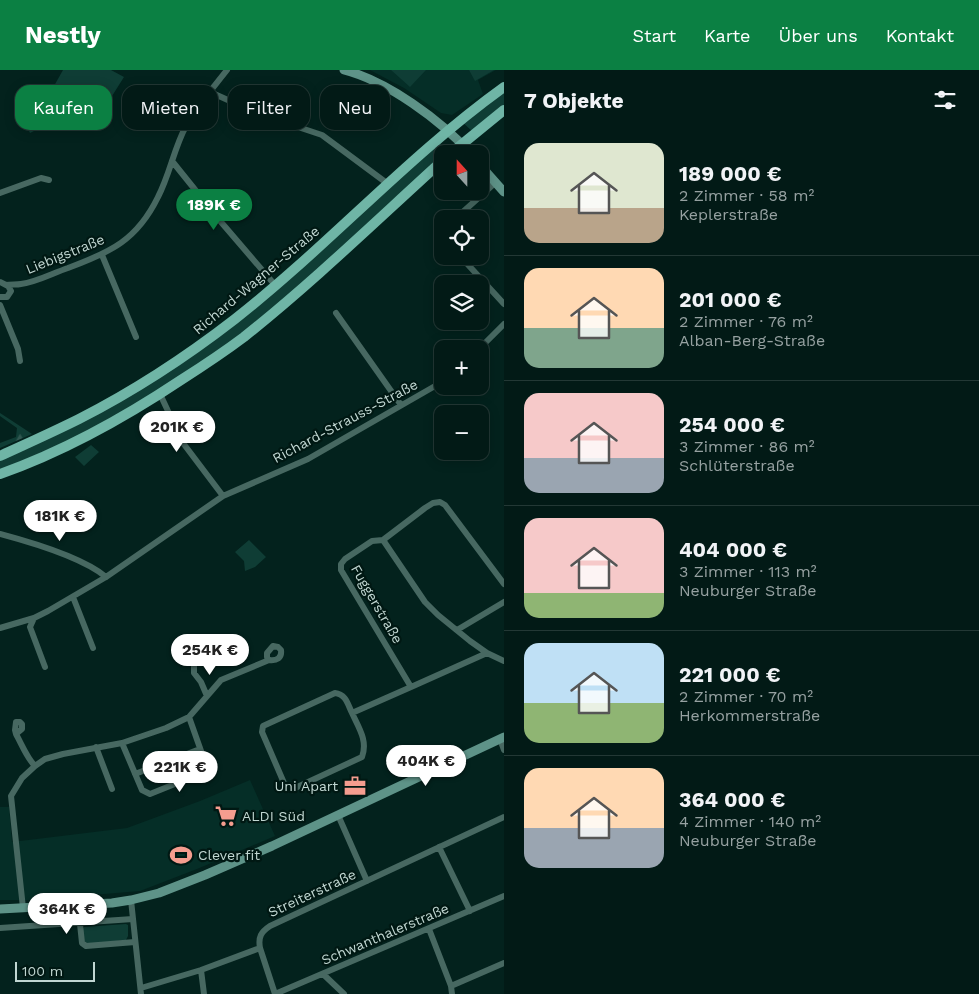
<!DOCTYPE html>
<html lang="de">
<head>
<meta charset="utf-8">
<style>
  body { margin:0; font-family:"Work Sans",sans-serif; background:#102723; color:#f1f3f6; height:100vh; display:flex; flex-direction:column; font-size:19px; white-space:nowrap }
  * { box-sizing:border-box; margin:0 }
  p { font-size:16px; color:#96a1a1 }
  .icon { flex:none; width:28px; height:28px; fill:none; stroke:currentColor; stroke-width:2; stroke-linecap:round; stroke-linejoin:round }
  .map { position:relative; flex:1; overflow:hidden }
  .drawer { display:flex; flex-direction:column; background:#021a16; width:475px }
  .drawer>* { flex:none }
  .banner { position:absolute; left:15px; top:15px; width:414px; height:45px; display:flex; gap:10px }
  .needle { width:32px; rotate:339deg }
  .controls { position:absolute; left:434px; top:75px; display:grid; gap:10px }
  .controls a { display:grid; place-items:center; width:55px; height:55px; border-radius:10px; background:#021a16; box-shadow:0 2px 12px #0003,0 0 0 1px #233835; font-size:25px }
  .scale { position:absolute; left:15px; bottom:12px; width:80px; box-sizing:border-box; padding-left:5px; border:2px solid #c1d7d2; border-top:0; font-size:14px; line-height:18px; white-space:nowrap; color:#c1d7d2; -webkit-text-stroke:4px #001813; paint-order:stroke }
  .price { position:absolute; translate:-50% -42px; padding:0 11px; border-radius:18px; background:#fff; color:#222; font-size:16px; line-height:32px; filter:drop-shadow(0 1px 2px #0008) }
  .price::after { content:''; position:absolute; left:50%; top:30px; width:15px; height:11px; margin-left:-8px; background:inherit; clip-path:polygon(0 0,100% 0,50% 100%) }
  .price.on { background:#0b8043; color:#fff }
  ul { padding:0; list-style:none }
  li { display:flex; align-items:center; gap:15px; height:125px; padding:0 20px }
  li+li { border-top:1px solid #233835 }
  li span { display:grid; place-items:center; flex:none; width:140px; height:100px; border-radius:15px; color:#555 }
  li>.icon { margin-inline-start:auto }
  span .icon { width:60px; height:60px; fill:#fffc; stroke-width:1 }
  li b { font-size:21px }
  h2 { display:flex; justify-content:space-between; align-items:center; height:60px; padding:0 20px; font-size:21px }
  .pill { padding:0 18px; border-radius:15px; background:#021a16; box-shadow:0 2px 12px #0003,0 0 0 1px #233835; font-size:18px; line-height:45px }
  .pill.on { background:#0b8043; color:#fff }
  header { display:flex; align-items:center; gap:30px; box-sizing:border-box; height:70px; padding:0 25px; background:#0b8043; color:#fff }
  header strong { font-size:24px }
  nav { display:flex; gap:28px; margin-inline-start:auto; font-size:18px }
  main { display:flex; flex:1; min-height:0 }
  .map>svg:first-child { display:block }
  .built { fill:#052e27 }
  .green { fill:#0f3d35 }
  .forest { fill:url(#forest-firs) }
  .lines { fill:none; stroke-linecap:round; stroke-linejoin:round }
  .street { stroke:#476861; stroke-width:6 }
  .secondary { stroke:#5e9388; stroke-width:9 }
  .primary { stroke:#6fb5a6; stroke-width:10 }
  .labels { text-anchor:middle; dominant-baseline:central; stroke-width:4.5; stroke-linejoin:round; paint-order:stroke }
  .street-label { font-size:14px; fill:#c1d7d2; stroke:#001813 }
  .poi-label { font-size:14px; fill:#c1d7d2; stroke:#001813; text-anchor:start }
</style>
</head>
<body>
<header>
<strong>Nestly</strong>
<nav><a>Start</a><a>Karte</a><a>Über uns</a><a>Kontakt</a></nav>
</header>
<main>
<div class="map">
<svg width="504" height="924" viewBox="0 0 504 924">
  <defs>
    <pattern id="forest-firs" width="22" height="20" patternUnits="userSpaceOnUse" patternTransform="scale(1.25)"><rect width="22" height="20" fill="#0f3d35"/><path d="M5 1l3.5 6h-7zM16 11l3.5 6h-7z" fill="#305851"/></pattern>
  </defs>
  <rect width="100%" height="100%" fill="#03221d"/>
  <path class="built" d="M370 0H496L478 10 483 24 452 45 441 43 404 18Z
    M250 710 275 766 197 799 140 821 33 830H0V737H9L12 772 127 758 200 731Z"/>
  <path class="green" d="M63 0H111L124 7 97 50 88 45 50 59 40 58 30 63 28 59 32 48 45 32Z
    M391 0H426L410 17Z
    M469 0H494L475 11Z
    M504 20V36L472 61 462 52Z
    M439 72 448 83 442 84V87L278 237 175 312 67 372 0 400V388L206 276Z
    M91 375 99 382 84 396 75 387Z
    M249 470 266 487 255 497 245 501 244 491 235 482Z
    M126 854 128 855V866L126 870 89 874 84 871 82 860 84 857Z"/>
  <path class="forest" d="M0 343 32 364 0 378V373L16 367 17 358 0 346Z"/>
  <g class="lines">
    <path class="street" d="M210 22 259 44 322 65 388 114
      M172 91 221 152 275 215
      M0 123 41 108 49 110
      M455 149 495 113
      M102 185 136 267
      M460 186 504 234
      M0 212 8 216 11 221 7 227H0
      M6 215C11 214 16 215 21 214 37 212 53 203 68 198 111 182 137 170 158 127 170 104 174 78 186 56 197 36 213 18 227 0
      M0 235 18 279 20 291
      M336 243 401 335
      M479 279 504 254
      M160 324 183 373 223 426
      M0 464C30 472 83 488 106 507
      M383 470 425 532 438 545 470 571 487 583 504 591
      M73 527 93 578
      M34 548 30 557 45 597
      M0 558 34 548 48 541 106 507 223 426 308 389 442 312
      M457 560 504 532
      M487 583 411 617 341 500V494L345 489 372 471 383 470 425 438 433 433 440 432 445 435 504 514
      M194 590V603L201 612 207 626
      M352 643C348 635 346 624 335 623L263 656 262 662 284 713 289 717 293 719 362 687C368 671 359 658 352 643L411 617
      M16 664 15 660 16 652H20L22 654V659L16 664C22 675 27 688 35 696
      M500 669 504 680
      M122 673 142 720 150 724 202 703 206 695 189 647
      M96 677 112 719
      M135 704 200 679
      M338 745 367 811
      M439 777 470 841
      M131 830 141 924
      M23 838 11 726 22 708 35 696 45 689 63 684 122 673 166 658 189 647 221 610 269 590C277 591 282 588 281 580L278 577 273 576 267 583V587L269 590
      M80 854 82 873 86 876 135 872
      M0 858 133 849
      M429 859 451 916 452 924
      M260 878 275 924
      M201 900 204 924
      M323 904 344 924
      M451 916 504 893
      M141 918 201 900 260 878C258 867 261 862 270 856L504 747
      M275 924 504 826"/>
    <path class="secondary" d="M344 0C387 11 441 50 471 84
      M480 95 504 122
      M0 839 112 833 131 830 159 823 205 805 272 776 504 667"/>
    <path class="primary" d="M450 84 504 40
      M0 386C26 374 53 362 79 349 134 321 186 287 235 249 328 176 408 86 504 17
      M0 404C65 381 124 348 181 310 203 296 224 282 244 267 313 212 377 150 442 91"/>
  </g>
  <defs>
    <g id="office-bare" transform="scale(1.725)"><path d="M-6-3h4V-5.5h4V-3h4V5H-6ZM-1-4.5V-3h2v-1.5ZM-6 0V1H6V0Z" fill="#f59d8f" stroke="#001813" stroke-width="2.5" paint-order="stroke"/></g>
    <g id="supermarket-bare" transform="scale(1.725)"><path d="M-6-5.5h2.5l.6 2H6L4.5 2H-2.5L-4.4-4H-6ZM-1.5 3.2a1.3 1.3 0 1 0 .1 0ZM3 3.2a1.3 1.3 0 1 0 .1 0Z" fill="#f59d8f" stroke="#001813" stroke-width="2.5" paint-order="stroke"/></g>
    <g id="stadium-bare" transform="scale(1.725)"><path d="M0-5a6.5 5 0 1 0 0 10a6.5 5 0 1 0 0-10ZM-3.5-1.8h7v3.6h-7Z" fill="#f59d8f" stroke="#001813" stroke-width="2.5" paint-order="stroke"/></g>
  </defs>
  <g fill-rule="evenodd">
    <use href="#office-bare" x="355" y="716"/>
    <use href="#supermarket-bare" x="226" y="746"/>
    <use href="#stadium-bare" x="181" y="785"/>
  </g>
  <g class="labels">
    <g class="street-label">
      <text transform="translate(65 184) rotate(-22)">Liebigstraße</text>
      <text transform="translate(256 210) rotate(-40)">Richard-Wagner-Straße</text>
      <text transform="translate(345 351) rotate(-28)">Richard-Strauss-Straße</text>
      <text transform="translate(377 534) rotate(60)">Fuggerstraße</text>
      <text transform="translate(312 823) rotate(-25)">Streiterstraße</text>
      <text transform="translate(385 864) rotate(-23)">Schwanthalerstraße</text>
    </g>
    <g class="poi-label">
      <text x="338" y="716" text-anchor="end">Uni Apart</text>
      <text x="242" y="746">ALDI Süd</text>
      <text x="198" y="785">Clever fit</text>
    </g>
  </g>
</svg>
<div class="controls">
<a><svg class="needle" viewBox="-14 -14 28 28"><path d="M0-13l5 13h-10z" fill="#e53935"/><path d="M0 13l5-13h-10z" fill="#96a1a1"/></svg></a>
<a><svg class="icon" aria-label="locate" viewBox="0 0 24 24"><circle cx="12" cy="12" r="6"/><path d="M12 2v4M12 18v4M2 12h4M18 12h4"/></svg></a>
<a><svg class="icon" aria-label="layers" viewBox="0 0 24 24"><path d="M12 4l9 5-9 5-9-5zM3 14l9 5 9-5"/></svg></a>
<a>+</a>
<a>−</a>
</div>
<div class="scale">100 m</div>
<b class="price on" style="left:214px;top:161px">189K €</b>
<b class="price" style="left:177px;top:383px">201K €</b>
<b class="price" style="left:60px;top:472px">181K €</b>
<b class="price" style="left:210px;top:606px">254K €</b>
<b class="price" style="left:426px;top:717px">404K €</b>
<b class="price" style="left:180px;top:723px">221K €</b>
<b class="price" style="left:67px;top:865px">364K €</b>
<div class="banner">
<a class="pill on">Kaufen</a>
<a class="pill">Mieten</a>
<a class="pill">Filter</a>
<a class="pill">Neu</a>
</div>
</div>
<section class="drawer">
<h2>7 Objekte<svg class="icon" aria-label="filters" viewBox="0 0 24 24"><path d="M4 7h16M4 17h16"/><circle cx="9" cy="7" r="2"/><circle cx="15" cy="17" r="2"/></svg></h2>
<ul>
<li><span style="background:linear-gradient(#dfe7d0 65%,#b9a48a 0)"><svg class="icon" aria-label="home" viewBox="0 0 24 24"><path d="M3 11l9-7 9 7M6 9v11h12V9"/></svg></span><div><b>189 000 €</b><p>2 Zimmer · 58 m²</p><p>Keplerstraße</p></div></li>
<li><span style="background:linear-gradient(#ffd9b3 60%,#7fa58c 0)"><svg class="icon" aria-label="home" viewBox="0 0 24 24"><path d="M3 11l9-7 9 7M6 9v11h12V9"/></svg></span><div><b>201 000 €</b><p>2 Zimmer · 76 m²</p><p>Alban-Berg-Straße</p></div></li>
<li><span style="background:linear-gradient(#f6c9c9 65%,#9aa5b1 0)"><svg class="icon" aria-label="home" viewBox="0 0 24 24"><path d="M3 11l9-7 9 7M6 9v11h12V9"/></svg></span><div><b>254 000 €</b><p>3 Zimmer · 86 m²</p><p>Schlüterstraße</p></div></li>
<li><span style="background:linear-gradient(#f6c9c9 75%,#8fb573 0)"><svg class="icon" aria-label="home" viewBox="0 0 24 24"><path d="M3 11l9-7 9 7M6 9v11h12V9"/></svg></span><div><b>404 000 €</b><p>3 Zimmer · 113 m²</p><p>Neuburger Straße</p></div></li>
<li><span style="background:linear-gradient(#bfe0f5 60%,#8fb573 0)"><svg class="icon" aria-label="home" viewBox="0 0 24 24"><path d="M3 11l9-7 9 7M6 9v11h12V9"/></svg></span><div><b>221 000 €</b><p>2 Zimmer · 70 m²</p><p>Herkommerstraße</p></div></li>
<li><span style="background:linear-gradient(#ffd9b3 60%,#9aa5b1 0)"><svg class="icon" aria-label="home" viewBox="0 0 24 24"><path d="M3 11l9-7 9 7M6 9v11h12V9"/></svg></span><div><b>364 000 €</b><p>4 Zimmer · 140 m²</p><p>Neuburger Straße</p></div></li>
</ul>
</section>
</main>
</body>
</html>
